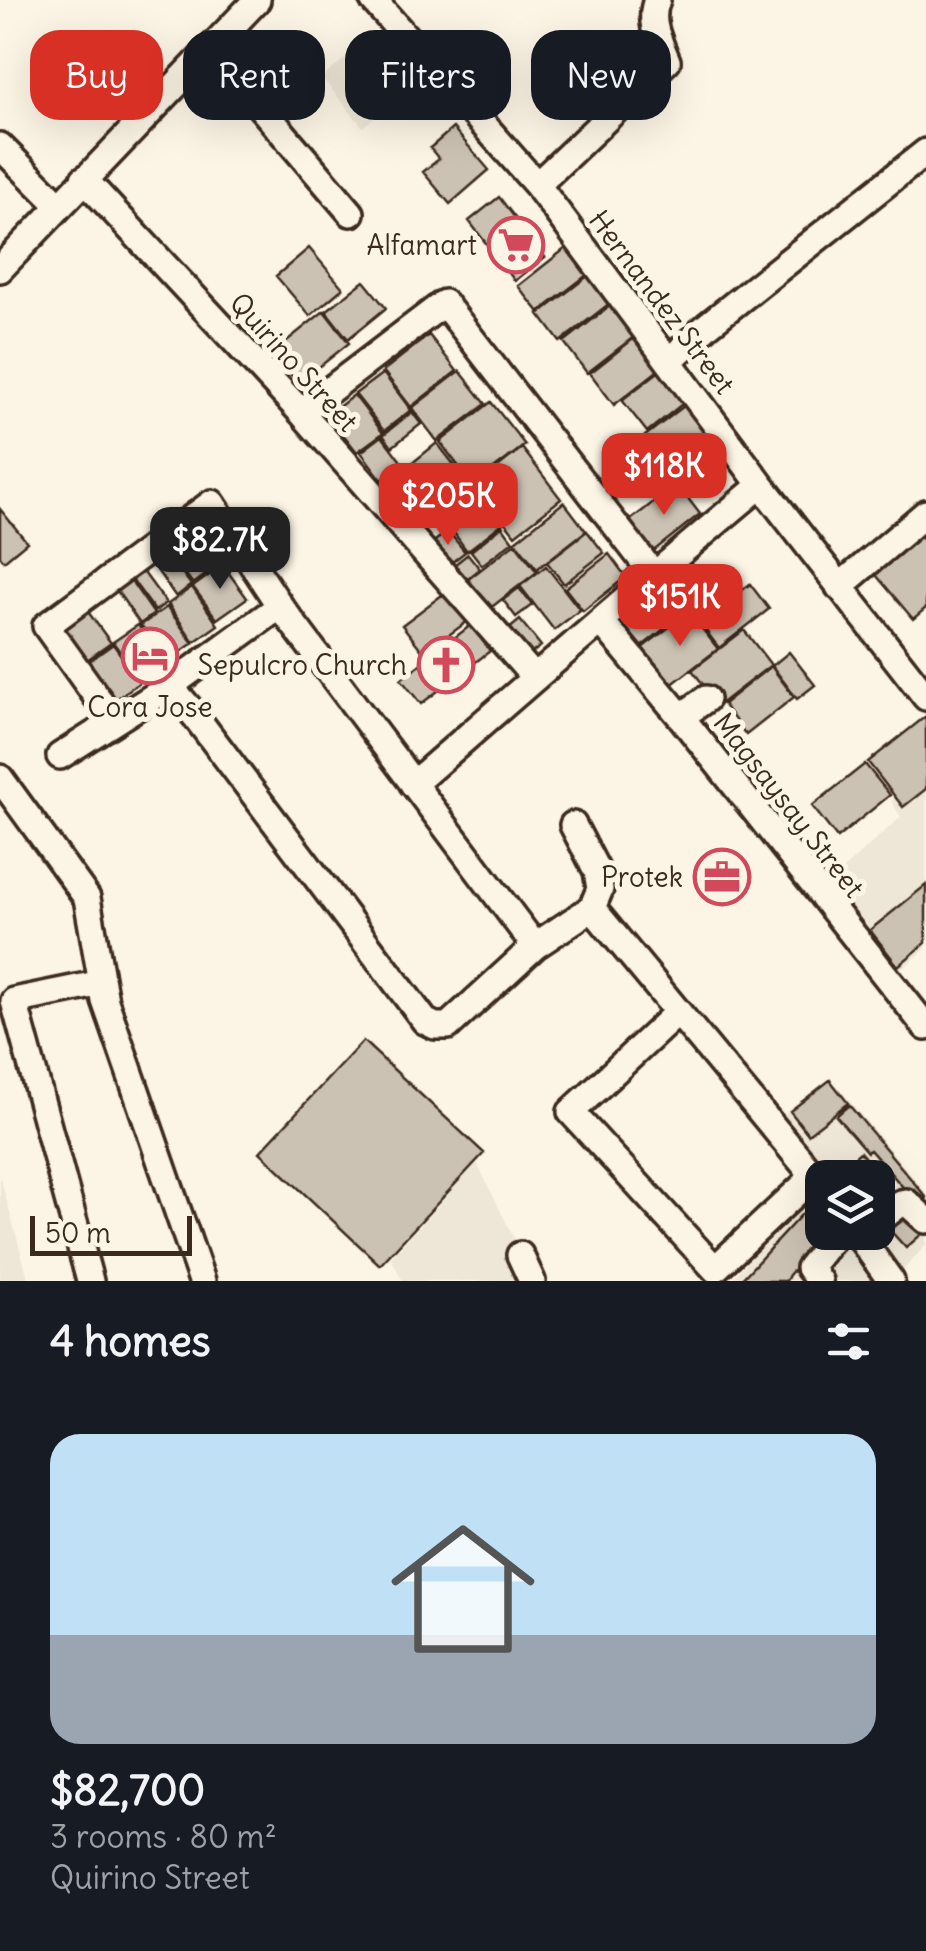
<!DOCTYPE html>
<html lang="en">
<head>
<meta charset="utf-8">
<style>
  body { margin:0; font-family:Delius,sans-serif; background:#20242c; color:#f1f3f6; height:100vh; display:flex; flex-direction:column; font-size:38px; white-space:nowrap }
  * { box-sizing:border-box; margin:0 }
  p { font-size:32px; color:#9ea1a6 }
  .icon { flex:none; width:55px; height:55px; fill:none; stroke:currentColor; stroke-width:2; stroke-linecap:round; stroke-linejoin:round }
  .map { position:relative; height:1281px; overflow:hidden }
  .details { display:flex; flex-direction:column; background:#171b24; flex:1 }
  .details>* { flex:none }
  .hud { position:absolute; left:30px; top:30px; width:868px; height:90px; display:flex; gap:20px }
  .tools { position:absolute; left:805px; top:1160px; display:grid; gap:20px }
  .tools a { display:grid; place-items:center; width:90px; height:90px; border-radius:20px; background:#171b24; box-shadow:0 10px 40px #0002; font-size:50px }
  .scale { position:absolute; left:30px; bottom:25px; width:162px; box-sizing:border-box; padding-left:10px; border:5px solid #3b2a1e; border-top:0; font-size:28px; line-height:35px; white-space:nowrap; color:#3b2a1e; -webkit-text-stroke:8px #fcf5e5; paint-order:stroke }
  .price { position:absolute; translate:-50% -85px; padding:0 22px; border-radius:20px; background:#d93025; color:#fff; font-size:32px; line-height:65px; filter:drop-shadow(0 2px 5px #0008) }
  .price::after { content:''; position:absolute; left:50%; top:60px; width:30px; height:22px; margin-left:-15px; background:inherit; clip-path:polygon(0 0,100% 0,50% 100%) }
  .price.current { background:#222; color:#fff }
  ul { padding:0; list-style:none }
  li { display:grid; align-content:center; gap:20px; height:530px; padding:0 50px }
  li span { display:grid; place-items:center; height:310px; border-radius:30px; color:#555 }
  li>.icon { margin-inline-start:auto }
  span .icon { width:180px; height:180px; fill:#fffc; stroke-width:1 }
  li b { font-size:42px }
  h2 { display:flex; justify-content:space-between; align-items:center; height:120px; padding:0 50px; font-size:42px }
  .tag { padding:0 35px; border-radius:30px; background:#171b24; box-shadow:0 10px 40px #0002; font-size:35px; line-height:90px }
  .tag.current { background:#d93025; color:#fff }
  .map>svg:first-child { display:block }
  .built { fill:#eee6d6 }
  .building { fill:#ccc2b3; stroke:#3b2a1e; stroke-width:2.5 }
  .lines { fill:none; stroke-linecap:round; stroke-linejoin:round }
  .minor-casing { stroke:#3b2a1e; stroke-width:32 }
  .minor { stroke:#fcf5e5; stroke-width:25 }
  .labels { text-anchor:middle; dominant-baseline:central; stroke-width:10; stroke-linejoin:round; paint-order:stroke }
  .poi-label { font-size:28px; fill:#3b2a1e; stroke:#fcf5e5; text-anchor:end }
  .street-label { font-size:28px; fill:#3b2a1e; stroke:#fcf5e5 }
</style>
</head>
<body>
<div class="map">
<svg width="926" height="1281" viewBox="0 0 926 1281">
  <rect width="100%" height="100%" fill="#fcf5e5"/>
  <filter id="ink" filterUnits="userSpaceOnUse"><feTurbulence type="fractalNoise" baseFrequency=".01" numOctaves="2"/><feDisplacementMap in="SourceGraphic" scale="20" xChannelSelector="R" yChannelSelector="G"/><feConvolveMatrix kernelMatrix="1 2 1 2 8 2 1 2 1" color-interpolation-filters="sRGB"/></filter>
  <g filter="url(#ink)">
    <path class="built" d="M357 48 399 96 363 127 322 78Z
      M926 774V949L898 972 826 884 901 817 891 801Z
      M831 1079 926 1193V1245L902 1271 871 1233 878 1232V1178L826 1177 778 1119Z
      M477 1163 535 1281H403L391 1258Z
      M0 1177 29 1281H0Z
      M821 1202 822 1232 842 1233 875 1281H737L734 1277 800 1203Z"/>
    <path class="building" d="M453 128 489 170 450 204 423 172 439 159 430 148Z
      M499 197 545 257 515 281 469 221Z
      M309 248 343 288 310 316 276 276Z
      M566 248 587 275 539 312 518 286Z
      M589 275 610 303 560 342 539 314Z
      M364 281 386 308 348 339 326 311Z
      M611 305 635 336 587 373 564 342Z
      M324 311 349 343 298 384 273 352Z
      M429 335 457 371 411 407 383 371Z
      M637 336 661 368 614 405 590 373Z
      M662 369 686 401 647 432 622 400Z
      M460 371 486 404 437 441 412 408Z
      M383 373 411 410 384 431 355 394Z
      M354 395 383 433 357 452 328 415Z
      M491 402 525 445 473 485 440 442Z
      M688 403 708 428 665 462 645 436Z
      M412 412 421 424 392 447 383 435Z
      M382 436 403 464 382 480 361 452Z
      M437 443 462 475 435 496 411 464Z
      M522 448 561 499 515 535 476 484Z
      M408 465 425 487 404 503 387 481Z
      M465 475 483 500 472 509 453 484Z
      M677 484 700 514 651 553 628 522Z
      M452 485 472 511 451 527 431 502Z
      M486 501 503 523 467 551 451 529Z
      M564 502 586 531 537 569 515 541Z
      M0 509 27 542 4 561 0 556Z
      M202 523 226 557 210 569 186 534Z
      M502 526 513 541 482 565 471 551Z
      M448 531 465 552 447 566 431 544Z
      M587 531 604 553 564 584 547 562Z
      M916 531 926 543V608L913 619 871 569Z
      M185 536 211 571 193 584 167 549Z
      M515 543 537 572 484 613 462 584Z
      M164 548 191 585 176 597 149 559Z
      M468 554 480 569 462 583 450 568Z
      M609 554 626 577 583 611 565 588Z
      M223 565 247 598 217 619 193 587Z
      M546 566 580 610 554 630 520 586Z
      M142 570 166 603 155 611 131 578Z
      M127 575 154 614 140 624 113 585Z
      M671 583 690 608 675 620 656 595Z
      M750 584 769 609 719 648 700 623Z
      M192 587 218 625 194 642 168 604Z
      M519 588 532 605 516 617 503 600Z
      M446 592 468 621 424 653 402 625Z
      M654 597 673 622 641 647 622 622Z
      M83 605 111 643 80 665 53 627Z
      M167 607 193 643 167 662 141 625Z
      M689 612 718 649 671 685 642 648Z
      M520 620 541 646 523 660 503 634Z
      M138 625 165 663 141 681 113 642Z
      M471 625 490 651 421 704 401 679Z
      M744 630 771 665 719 705 692 670Z
      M113 644 140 682 108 705 81 667Z
      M789 652 815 685 797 699 772 666Z
      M771 666 794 697 746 735 723 704Z
      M926 716V789L903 807 868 762Z
      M865 764 890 795 837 838 812 806Z
      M926 885V943L898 966 870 930Z
      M363 1041 484 1153 380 1265 260 1152Z
      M830 1080 848 1103 808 1134 790 1111Z
      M849 1105 926 1197V1213L870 1150 867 1152 836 1116Z
      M860 1152 894 1192 878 1206V1178H844L838 1171Z
      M813 1202 822 1214V1232H829L789 1275 786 1281H740Z
      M906 1211 924 1232 906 1248 888 1228Z"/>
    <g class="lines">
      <g class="minor-casing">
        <path id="minor" d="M373 0 537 185 761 485 926 697
          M207 52 257 103 351 213
          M0 146 60 206
          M84 179 301 412 535 678
          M537 185 667 61C659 41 648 21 657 0
          M0 269 257 0
          M669 361 708 325 926 152
          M301 412 444 303 654 575
          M839 587 926 513
          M280 606 170 686 189 708 425 1021 435 1026H448L535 946 592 908
          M602 622 681 717 926 1027
          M681 717 706 699
          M114 721 46 626 212 503 280 606 535 946
          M60 756 170 686
          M0 778 87 898 105 1001 202 1281
          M413 784C528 684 643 583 761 485
          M573 825 597 871 600 889 592 908 822 1186
          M677 1013 571 1112 715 1269 815 1175
          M878 1221 901 1203 906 1202 926 1220
          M856 1232 891 1281
          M520 1255 532 1281
          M90 1281 14 1001 102 983
          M819 1281 809 1268 838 1232"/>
      </g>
      <use href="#minor" class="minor"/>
    </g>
  </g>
  <defs>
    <g id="supermarket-ring" transform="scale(2.875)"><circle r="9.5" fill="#fcf5e5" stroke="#d1495b" stroke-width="1.5"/><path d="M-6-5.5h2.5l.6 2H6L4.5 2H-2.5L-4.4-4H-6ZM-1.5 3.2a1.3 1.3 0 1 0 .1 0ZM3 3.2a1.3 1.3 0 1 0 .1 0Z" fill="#d1495b"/></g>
    <g id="hotel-ring" transform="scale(2.875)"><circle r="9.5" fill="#fcf5e5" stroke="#d1495b" stroke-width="1.5"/><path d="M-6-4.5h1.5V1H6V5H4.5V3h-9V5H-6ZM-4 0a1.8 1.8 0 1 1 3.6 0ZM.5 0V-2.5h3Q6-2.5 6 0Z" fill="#d1495b"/></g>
    <g id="church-ring" transform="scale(2.875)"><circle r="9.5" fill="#fcf5e5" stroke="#d1495b" stroke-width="1.5"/><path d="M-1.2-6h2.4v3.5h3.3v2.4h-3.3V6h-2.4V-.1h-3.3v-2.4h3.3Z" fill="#d1495b"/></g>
    <g id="office-ring" transform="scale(2.875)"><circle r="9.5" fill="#fcf5e5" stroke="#d1495b" stroke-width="1.5"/><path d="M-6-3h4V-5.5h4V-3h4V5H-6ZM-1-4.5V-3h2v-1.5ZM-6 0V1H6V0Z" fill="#d1495b"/></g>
  </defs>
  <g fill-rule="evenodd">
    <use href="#supermarket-ring" x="516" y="245"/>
    <use href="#hotel-ring" x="150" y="656"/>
    <use href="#church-ring" x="446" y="665"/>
    <use href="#office-ring" x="722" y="877"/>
  </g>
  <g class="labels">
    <g class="poi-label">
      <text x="477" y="245">Alfamart</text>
      <text x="407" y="665">Sepulcro Church</text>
      <text x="150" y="707" text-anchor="middle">Cora Jose</text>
      <text x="683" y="877">Protek</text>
    </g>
    <g class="street-label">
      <text transform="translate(662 302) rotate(53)">Hernandez Street</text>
      <text transform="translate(294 362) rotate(48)">Quirino Street</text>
      <text transform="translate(789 805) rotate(52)">Magsaysay Street</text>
    </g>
  </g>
</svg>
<div class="tools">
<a><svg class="icon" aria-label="layers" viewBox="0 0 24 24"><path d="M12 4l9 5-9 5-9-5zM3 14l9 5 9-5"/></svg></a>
</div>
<div class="scale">50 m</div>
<b class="price" style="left:664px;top:518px">$118K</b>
<b class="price" style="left:448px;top:548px">$205K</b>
<b class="price current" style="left:220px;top:592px">$82.7K</b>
<b class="price" style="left:680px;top:649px">$151K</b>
<div class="hud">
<a class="tag current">Buy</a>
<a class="tag">Rent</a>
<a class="tag">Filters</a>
<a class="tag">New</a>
</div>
</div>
<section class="details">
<h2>4 homes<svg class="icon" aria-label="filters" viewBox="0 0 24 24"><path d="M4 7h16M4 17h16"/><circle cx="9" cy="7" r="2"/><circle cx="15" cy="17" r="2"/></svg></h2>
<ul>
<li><span style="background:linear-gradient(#bfe0f5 65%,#9aa5b1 0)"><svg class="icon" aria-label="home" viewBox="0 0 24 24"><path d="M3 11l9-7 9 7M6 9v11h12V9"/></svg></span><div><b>$82,700</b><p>3 rooms · 80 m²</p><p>Quirino Street</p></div></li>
</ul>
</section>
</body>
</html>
